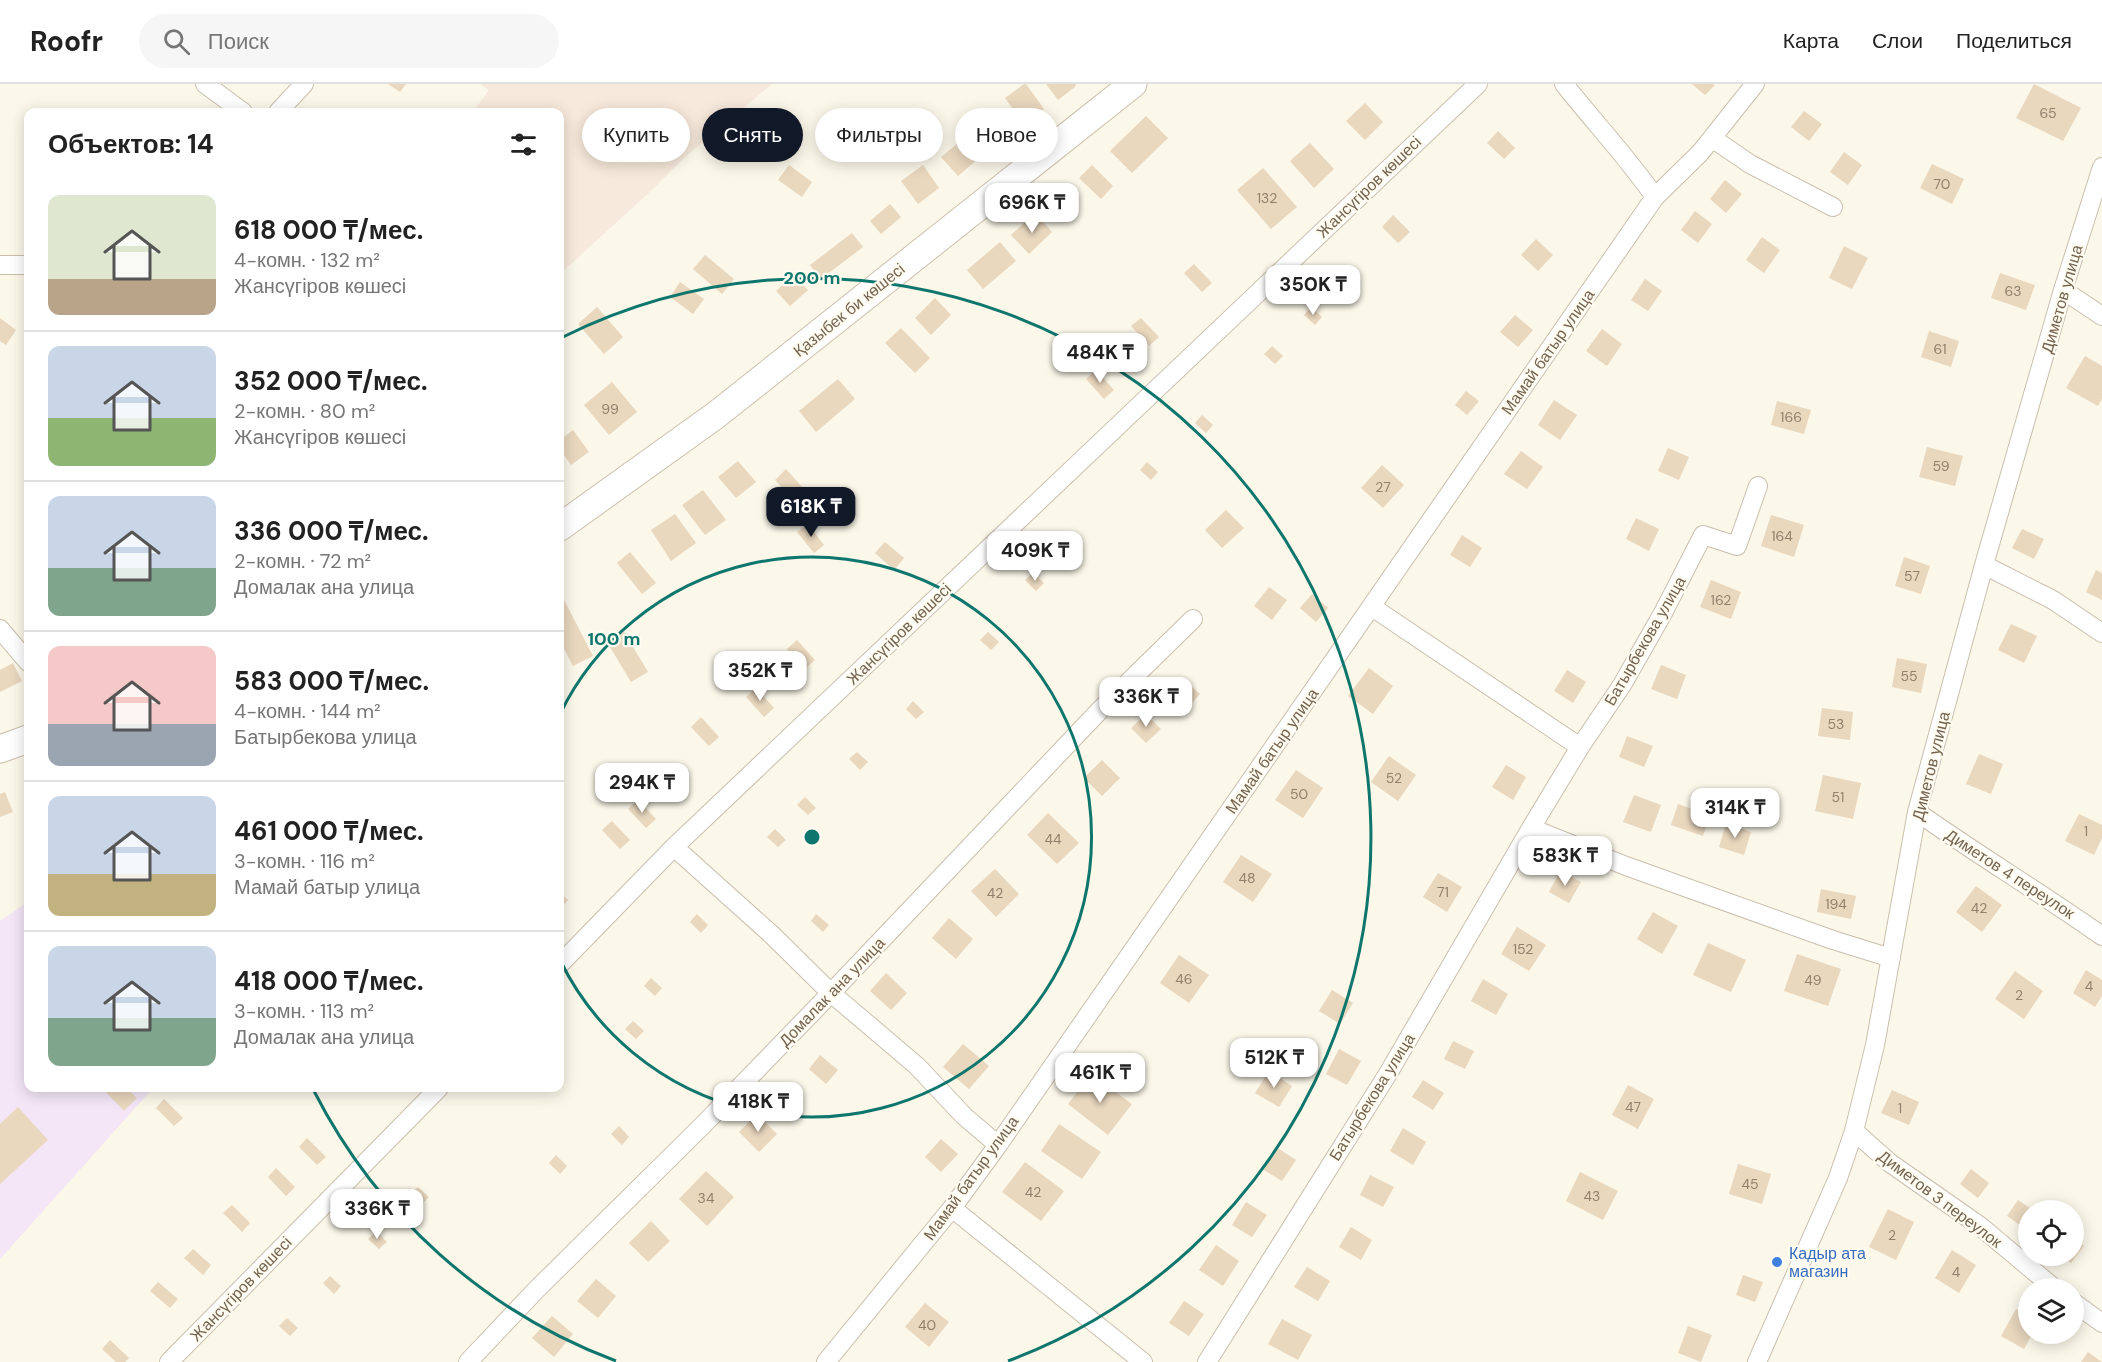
<!DOCTYPE html>
<html lang="ru">
<head>
<meta charset="utf-8">
<style>
  body { margin:0; font-family:"DM Sans",sans-serif; background:#f6f6f6; color:#222; height:100vh; display:flex; flex-direction:column; font-size:22px; white-space:nowrap }
  * { box-sizing:border-box; margin:0 }
  p { font-size:20px; color:#767676 }
  .icon { flex:none; width:33px; height:33px; fill:none; stroke:currentColor; stroke-width:2; stroke-linecap:round; stroke-linejoin:round }
  .map { position:relative; flex:1; overflow:hidden }
  .details { position:absolute; left:24px; top:24px; width:540px; height:984px; display:flex; flex-direction:column; background:#fff; border-radius:12px; box-shadow:0 3px 15px #0003 }
  .details>* { flex:none }
  .hud { position:absolute; left:582px; top:24px; width:570px; height:54px; display:flex; gap:12px }
  .buttons { position:absolute; left:2018px; top:1116px; display:grid; gap:12px }
  .buttons a { display:grid; place-items:center; width:66px; height:66px; border-radius:50%; background:#fff; box-shadow:0 3px 15px #0003; font-size:30px }
  .price { position:absolute; translate:-50% -51px; padding:0 14px; border-radius:12px; background:#fff; color:#222; font-size:20px; line-height:39px; filter:drop-shadow(0 2px 3px #0008) }
  .price::after { content:''; position:absolute; left:50%; top:36px; width:18px; height:14px; margin-left:-9px; background:inherit; clip-path:polygon(0 0,100% 0,50% 100%) }
  .price.on { background:#111827; color:#fff }
  ul { padding:0; list-style:none }
  li { display:flex; align-items:center; gap:18px; height:150px; padding:0 24px }
  li+li { border-top:2px solid #e0e0e0 }
  li span { display:grid; place-items:center; flex:none; width:168px; height:120px; border-radius:12px; color:#555 }
  li>.icon { margin-inline-start:auto }
  span .icon { width:72px; height:72px; fill:#fffc; stroke-width:1 }
  li b { font-size:26px }
  h2 { display:flex; justify-content:space-between; align-items:center; height:72px; padding:0 24px; font-size:26px }
  .chip { padding:0 21px; border-radius:27px; background:#fff; box-shadow:0 3px 15px #0003; font-size:21px; line-height:54px }
  .chip.on { background:#111827; color:#fff }
  header { display:flex; align-items:center; gap:36px; box-sizing:border-box; height:84px; padding:0 30px; background:#fff; border-bottom:2px solid #e0e0e0 }
  header strong { font-size:28px }
  nav { display:flex; gap:33px; margin-inline-start:auto; font-size:21px }
  .search { width:420px; height:54px; background:#f6f6f6; display:flex; align-items:center; gap:15px; box-sizing:border-box; padding:0 21px; border-radius:33px; color:#767676; font-size:22px }
  .map>svg:first-child { display:block }
  .commercial { fill:#f7e9db }
  .education { fill:#f4e6f7 }
  .building { fill:#e9d7be }
  .lines { fill:none; stroke-linecap:round; stroke-linejoin:round }
  .minor-casing { stroke:#cabfad; stroke-width:20 }
  .secondary-casing { stroke:#cdc0ac; stroke-width:29 }
  .minor { stroke:#fff; stroke-width:18 }
  .secondary { stroke:#fff; stroke-width:27 }
  .ring { fill:none; stroke:#0f766e; stroke-width:3 }
  .shop-dot { fill:#3f7fe0; stroke:#fefbf0; stroke-width:2 }
  .labels { text-anchor:middle; dominant-baseline:central; stroke-width:4.5; stroke-linejoin:round; paint-order:stroke }
  .number-label { font-size:14px; fill:#91806b }
  .street-label { font-size:16px; fill:#74634f; stroke:#fefbf0 }
  .shop-label { font-size:16px; fill:#366cbe; stroke:#fefbf0; text-anchor:start }
  .centre { fill:#0f766e; stroke:#fefbf0; stroke-width:3 }
  .ring-label { font-size:18px; text-anchor:middle; font-weight:bold; fill:#0f766e; stroke:#fefbf0; stroke-width:4.5; stroke-linejoin:round; paint-order:stroke }
</style>
</head>
<body>
<header>
<strong>Roofr</strong>
<div class="search"><svg class="icon" aria-label="search" viewBox="0 0 24 24"><circle cx="10" cy="10" r="6"/><path d="M15 15l6 6"/></svg>Поиск</div>
<nav><a>Карта</a><a>Слои</a><a>Поделиться</a></nav>
</header>
<div class="map">
<svg width="2102" height="1278" viewBox="0 0 2102 1278">
  <rect width="100%" height="100%" fill="#fbf7e9"/>
  <path class="commercial" d="M480 0H772L685 73 654 104 560 190V28H473L489 6Z"/>
  <path class="education" d="M28 818V1004H153L0 1175V837Z"/>
  <path class="building" d="M388 0H406L400 8Z
    M1024 0H1026L1044 25 1024 40 1005 14Z
    M1046 0H1075L1076 2 1058 16Z
    M1692 0H1713L1715 1 1705 11Z
    M2034 0 2081 24 2063 57 2016 34Z
    M1365 19 1383 38 1365 56 1346 37Z
    M1804 27 1822 40 1809 57 1791 43Z
    M992 28 1010 52 989 68 971 44Z
    M1146 32 1168 54 1132 89 1110 67Z
    M1498 47 1515 64 1504 75 1487 59Z
    M963 55 979 74 958 92 941 73Z
    M1310 59 1334 85 1314 104 1290 77Z
    M1844 68 1862 81 1848 101 1830 88Z
    M1932 80 1964 95 1952 120 1920 104Z
    M789 81 812 98 802 113 778 96Z
    M923 81 939 104 918 120 901 97Z
    M1092 81 1113 102 1101 115 1079 94Z
    M1263 84 1297 123 1271 145 1237 106Z
    M1725 96 1742 110 1726 129 1710 115Z
    M890 120 901 133 881 150 870 137Z
    M1695 127 1712 140 1698 159 1681 146Z
    M1035 129 1052 148 1029 170 1011 151Z
    M1393 131 1410 148 1398 159 1382 143Z
    M852 149 863 163 821 195 810 181Z
    M1762 153 1780 166 1764 189 1746 176Z
    M1536 155 1553 171 1538 187 1521 171Z
    M1000 158 1016 177 983 205 967 186Z
    M1844 162 1868 174 1852 205 1829 194Z
    M705 171 734 195 722 210 693 185Z
    M1194 180 1212 199 1202 208 1184 189Z
    M1349 182 1361 192 1353 200 1342 189Z
    M2000 189 2035 201 2026 226 1991 214Z
    M793 191 808 206 790 222 776 207Z
    M1645 195 1662 207 1648 227 1631 216Z
    M680 198 704 215 693 230 670 213Z
    M935 214 951 231 931 251 915 234Z
    M597 223 623 253 604 270 578 240Z
    M1311 223 1322 233 1315 241 1304 231Z
    M1515 231 1533 246 1518 263 1500 248Z
    M0 234 16 246 6 261 0 257Z
    M1141 234 1159 253 1149 262 1131 242Z
    M901 244 930 274 915 289 885 259Z
    M1602 245 1622 260 1607 282 1586 267Z
    M1929 247 1959 257 1951 283 1921 273Z
    M1272 262 1283 272 1275 280 1264 270Z
    M2085 272 2102 282V315L2098 322 2066 304Z
    M1096 286 1114 306 1104 315 1086 295Z
    M838 295 855 315 816 348 799 327Z
    M612 298 637 328 609 351 584 321Z
    M1466 307 1479 317 1467 331 1455 321Z
    M1554 316 1577 331 1560 356 1538 341Z
    M1777 317 1811 326 1804 350 1771 341Z
    M1202 331 1213 341 1206 349 1195 339Z
    M573 346 589 368 571 381 560 365V356Z
    M1927 363 1963 372 1955 402 1919 393Z
    M1668 364 1689 373 1679 396 1658 387Z
    M1521 367 1543 383 1527 405 1504 390Z
    M738 377 756 398 736 414 718 393Z
    M1147 378 1158 388 1151 396 1140 386Z
    M1382 381 1404 401 1383 424 1361 404Z
    M786 385 804 405 793 416 775 396Z
    M703 406 726 436 705 451 682 421Z
    M1226 426 1244 444 1222 464 1205 446Z
    M675 430 696 459 671 477 651 446Z
    M1771 431 1804 441 1794 473 1761 462Z
    M1636 434 1659 445 1649 467 1626 455Z
    M808 440 824 461 814 469 797 448Z
    M2022 445 2044 455 2034 475 2012 464Z
    M1462 451 1482 464 1470 483 1450 471Z
    M885 458 904 474 894 486 875 469Z
    M1067 460 1078 471 1070 479 1059 468Z
    M630 468 656 499 642 510 617 479Z
    M1904 473 1930 482 1921 510 1895 502Z
    M2096 486 2102 489V516L2086 508Z
    M1033 489 1044 499 1036 507 1025 496Z
    M1711 496 1741 508 1731 535 1700 523Z
    M1269 503 1287 516 1272 536 1254 522Z
    M560 508 593 572 573 582 560 557Z
    M1312 510 1328 524 1316 538 1300 524Z
    M2011 540 2037 552 2024 579 1998 566Z
    M624 548 648 588 631 598 607 558Z
    M988 548 999 558 991 566 980 556Z
    M797 556 815 576 805 585 787 565Z
    M1897 574 1927 580 1921 609 1892 603Z
    M13 579 22 597 0 608V586Z
    M1661 581 1686 591 1677 615 1651 605Z
    M1369 584 1393 602 1373 630 1348 612Z
    M1567 586 1586 598 1573 619 1554 607Z
    M1181 593 1200 610 1184 628 1165 611Z
    M756 604 774 624 764 633 746 613Z
    M913 617 924 628 916 635 906 625Z
    M1822 624 1853 628 1850 656 1818 652Z
    M1146 630 1161 645 1146 659 1131 644Z
    M701 633 719 653 709 662 691 643Z
    M1627 652 1653 662 1644 683 1619 673Z
    M857 668 868 678 860 686 849 675Z
    M1979 670 2003 680 1991 710 1966 700Z
    M1389 672 1416 691 1398 717 1371 698Z
    M1102 676 1120 694 1102 712 1084 694Z
    M1506 681 1526 693 1513 716 1492 703Z
    M1296 686 1323 704 1303 734 1275 716Z
    M1823 691 1861 699 1853 735 1815 727Z
    M5 708 13 728 0 733V710Z
    M1634 711 1661 721 1651 748 1623 738Z
    M805 713 816 724 808 731 797 721Z
    M638 716 656 735 646 744 628 725Z
    M1678 720 1710 731 1703 752 1671 741Z
    M1048 729 1079 759 1057 780 1027 751Z
    M2079 730 2102 741V754L2094 771 2065 757Z
    M612 737 630 756 620 765 602 746Z
    M1726 739 1751 748 1744 771 1719 763Z
    M775 745 786 756 778 763 767 753Z
    M1241 771 1272 790 1253 818 1223 798Z
    M995 785 1019 810 996 833 971 807Z
    M1560 787 1581 798 1569 819 1549 808Z
    M1438 789 1462 803 1447 828 1423 813Z
    M1976 802 2002 821 1982 848 1956 828Z
    M1821 805 1856 812 1851 835 1817 828Z
    M560 808 568 816 560 825Z
    M1653 828 1678 842 1662 870 1637 855Z
    M697 830 708 841 701 849 690 838Z
    M816 830 829 841 823 848 811 837Z
    M949 834 973 855 956 875 932 854Z
    M1517 843 1546 861 1529 887 1501 870Z
    M1708 859 1746 876 1731 908 1693 891Z
    M1797 870 1841 885 1828 922 1784 907Z
    M1179 871 1209 891 1189 919 1160 899Z
    M2086 886 2102 896V912L2095 923 2073 909Z
    M2015 887 2043 907 2024 935 1995 915Z
    M886 889 907 909 891 926 870 907Z
    M651 894 662 904 655 912 644 902Z
    M1483 895 1508 910 1496 931 1471 917Z
    M1332 906 1353 919 1340 940 1319 927Z
    M633 937 644 947 636 955 625 945Z
    M1453 957 1474 967 1465 985 1444 975Z
    M963 960 989 982 969 1005 943 983Z
    M1339 965 1361 977 1347 1001 1326 990Z
    M820 971 838 986 826 1000 809 985Z
    M1269 987 1292 1002 1279 1023 1255 1009Z
    M1091 990 1132 1020 1108 1051 1068 1020Z
    M1423 996 1444 1009 1433 1026 1412 1013Z
    M1628 1001 1654 1015 1638 1045 1612 1031Z
    M102 1004H126L137 1014 124 1027Z
    M1892 1006 1919 1018 1909 1041 1881 1029Z
    M164 1015 183 1034 174 1042 156 1024Z
    M18 1023 48 1056 0 1100V1040Z
    M757 1030 777 1050 759 1068 739 1048Z
    M1059 1040 1101 1068 1082 1095 1041 1067Z
    M619 1042 629 1053 622 1061 611 1050Z
    M1403 1044 1426 1058 1413 1081 1390 1067Z
    M307 1054 326 1073 317 1081 299 1063Z
    M941 1055 958 1070 941 1088 925 1073Z
    M1276 1063 1296 1076 1282 1097 1262 1085Z
    M556 1071 567 1082 560 1090 549 1079Z
    M1025 1078 1064 1107 1041 1137 1002 1108Z
    M1738 1080 1771 1090 1762 1120 1729 1110Z
    M276 1084 295 1103 286 1112 268 1093Z
    M1971 1085 1989 1099 1978 1114 1960 1100Z
    M706 1087 734 1113 707 1142 679 1115Z
    M1580 1088 1618 1107 1603 1136 1566 1117Z
    M1370 1091 1394 1103 1383 1123 1360 1111Z
    M418 1103 429 1113 421 1121 410 1110Z
    M2018 1116 2033 1126H2028L2027 1146 2007 1132Z
    M1246 1118 1267 1131 1252 1153 1232 1141Z
    M232 1121 250 1139 242 1148 223 1129Z
    M1888 1125 1914 1138 1896 1176 1869 1163Z
    M651 1137 670 1157 648 1178 629 1159Z
    M1351 1143 1372 1156 1361 1176 1339 1163Z
    M376 1147 387 1158 379 1165 368 1155Z
    M2073 1153 2084 1162 2071 1179 2061 1172H2073Z
    M1216 1161 1239 1177 1223 1202 1199 1186Z
    M193 1165 211 1181 203 1191 184 1174Z
    M1952 1166 1976 1181 1959 1209 1935 1194Z
    M1307 1183 1330 1197 1318 1217 1294 1203Z
    M1743 1191 1763 1198 1755 1218 1736 1211Z
    M330 1192 341 1202 334 1210 323 1199Z
    M596 1195 616 1212 598 1234 577 1217Z
    M158 1198 178 1215 170 1224 150 1207Z
    M1184 1217 1204 1230 1189 1252 1169 1239Z
    M925 1219 949 1238 929 1263 905 1243Z
    M2016 1225 2028 1232V1250H2032L2024 1265 2001 1252Z
    M552 1232 573 1250 554 1273 532 1254Z
    M287 1234 298 1244 290 1252 279 1242Z
    M1282 1235 1312 1251 1298 1276 1268 1260Z
    M1688 1242 1712 1251 1701 1278 1678 1269Z
    M110 1256 129 1274 125 1278H116L102 1265Z
    M2088 1268 2102 1278H2081Z"/>
  <g class="lines">
    <g class="minor-casing">
      <path id="minor" d="M205 0 243 28
        M1564 0C1594 38 1627 73 1655 113
        M278 28 304 0
        M1712 54 1750 80 1833 123
        M0 181H28
        M2063 206 2102 232
        M1984 481 2053 516 2102 549
        M1372 523 1580 663
        M0 545 28 578
        M1917 728C1978 771 2041 809 2102 852
        M1531 744 1626 782 1833 856 1891 874
        M674 763 771 850 831 909 917 982 964 1032 998 1061
        M560 880 674 763 1478 0
        M1854 1047 1890 1079 1980 1142 2054 1204
        M952 1124 1143 1278
        M2073 1218 2102 1239
        M169 1278 439 1004
        M468 1278 536 1206 704 1040 831 909 1101 625 1193 535
        M826 1278 952 1124 998 1061 1655 113 1700 69 1755 0
        M1207 1278 1389 988 1531 744 1580 663 1622 601 1663 529 1703 451 1737 462 1758 402
        M1757 1278 1838 1094 1854 1047 1875 961 1917 728 1984 481 2063 206 2102 83"/>
    </g>
    <g class="secondary-casing">
      <path id="secondary" d="M560 443 716 331 1133 0
        M0 665 28 655"/>
    </g>
    <use href="#minor" class="minor"/>
    <use href="#secondary" class="secondary"/>
  </g>
  <g class="ring">
    <path d="M560 630A280 280 0 1 1 560 876"/>
    <path d="M616 1277A559 559 0 0 1 314 1007M563 253A559 559 0 1 1 1008 1277"/>
  </g>
  <circle class="shop-dot" cx="1777" cy="1178" r="6"/>
  <g class="labels">
    <g class="number-label">
      <text x="2048" y="29">65</text>
      <text x="1942" y="100">70</text>
      <text x="1267" y="114">132</text>
      <text x="2013" y="207">63</text>
      <text x="1940" y="265">61</text>
      <text x="610" y="325">99</text>
      <text x="1791" y="333">166</text>
      <text x="1941" y="382">59</text>
      <text x="1383" y="403">27</text>
      <text x="1782" y="452">164</text>
      <text x="1912" y="492">57</text>
      <text x="1721" y="516">162</text>
      <text x="1909" y="592">55</text>
      <text x="1836" y="640">53</text>
      <text x="1394" y="694">52</text>
      <text x="1299" y="710">50</text>
      <text x="1838" y="713">51</text>
      <text x="2086" y="747">1</text>
      <text x="1053" y="755">44</text>
      <text x="1247" y="794">48</text>
      <text x="1443" y="808">71</text>
      <text x="995" y="809">42</text>
      <text x="1836" y="820">194</text>
      <text x="1979" y="824">42</text>
      <text x="1523" y="865">152</text>
      <text x="1184" y="895">46</text>
      <text x="1813" y="896">49</text>
      <text x="2089" y="902">4</text>
      <text x="2019" y="911">2</text>
      <text x="1633" y="1023">47</text>
      <text x="1900" y="1024">1</text>
      <text x="1750" y="1100">45</text>
      <text x="1033" y="1108">42</text>
      <text x="1592" y="1112">43</text>
      <text x="706" y="1114">34</text>
      <text x="1892" y="1151">2</text>
      <text x="1956" y="1188">4</text>
      <text x="927" y="1241">40</text>
    </g>
    <g class="street-label">
      <text transform="translate(1369 103) rotate(-44)">Жансүгіров көшесі</text>
      <text transform="translate(2062 215) rotate(-74)">Диметов улица</text>
      <text transform="translate(849 226) rotate(-39)">Қазыбек би көшесі</text>
      <text transform="translate(1548 268) rotate(-55)">Мамай батыр улица</text>
      <text transform="translate(899 550) rotate(-44)">Жансүгіров көшесі</text>
      <text transform="translate(1645 557) rotate(-60)">Батырбекова улица</text>
      <text transform="translate(1272 667) rotate(-55)">Мамай батыр улица</text>
      <text transform="translate(1931 682) rotate(-76)">Диметов улица</text>
      <text transform="translate(2010 790) rotate(33)">Диметов 4 переулок</text>
      <text transform="translate(832 908) rotate(-46)">Домалак ана улица</text>
      <text transform="translate(1372 1013) rotate(-58)">Батырбекова улица</text>
      <text transform="translate(971 1094) rotate(-54)">Мамай батыр улица</text>
      <text transform="translate(1940 1115) rotate(37)">Диметов 3 переулок</text>
      <text transform="translate(241 1205) rotate(-46)">Жансүгіров көшесі</text>
    </g>
    <g class="shop-label">
      <text x="1789" y="1169">Кадыр ата<tspan x="1789" dy="18">магазин</tspan></text>
    </g>
  </g>
  <circle cx="812" cy="753" r="9" class="centre"/>
  <g class="ring-label">
    <text x="812" y="200">200 m</text>
    <text x="614" y="561">100 m</text>
  </g>
</svg>
<div class="buttons">
<a><svg class="icon" aria-label="locate" viewBox="0 0 24 24"><circle cx="12" cy="12" r="6"/><path d="M12 2v4M12 18v4M2 12h4M18 12h4"/></svg></a>
<a><svg class="icon" aria-label="layers" viewBox="0 0 24 24"><path d="M12 4l9 5-9 5-9-5zM3 14l9 5 9-5"/></svg></a>
</div>
<b class="price" style="left:1032px;top:150px">696K ₸</b>
<b class="price" style="left:1313px;top:232px">350K ₸</b>
<b class="price" style="left:1100px;top:300px">484K ₸</b>
<b class="price on" style="left:811px;top:454px">618K ₸</b>
<b class="price" style="left:1035px;top:498px">409K ₸</b>
<b class="price" style="left:760px;top:618px">352K ₸</b>
<b class="price" style="left:1146px;top:644px">336K ₸</b>
<b class="price" style="left:642px;top:730px">294K ₸</b>
<b class="price" style="left:1735px;top:755px">314K ₸</b>
<b class="price" style="left:1565px;top:803px">583K ₸</b>
<b class="price" style="left:1274px;top:1005px">512K ₸</b>
<b class="price" style="left:1100px;top:1020px">461K ₸</b>
<b class="price" style="left:758px;top:1049px">418K ₸</b>
<b class="price" style="left:377px;top:1156px">336K ₸</b>
<div class="hud">
<a class="chip">Купить</a>
<a class="chip on">Снять</a>
<a class="chip">Фильтры</a>
<a class="chip">Новое</a>
</div>
<section class="details">
<h2>Объектов: 14<svg class="icon" aria-label="filters" viewBox="0 0 24 24"><path d="M4 7h16M4 17h16"/><circle cx="9" cy="7" r="2"/><circle cx="15" cy="17" r="2"/></svg></h2>
<ul>
<li><span style="background:linear-gradient(#dfe7d0 70%,#b9a48a 0)"><svg class="icon" aria-label="home" viewBox="0 0 24 24"><path d="M3 11l9-7 9 7M6 9v11h12V9"/></svg></span><div><b>618 000 ₸/мес.</b><p>4-комн. · 132 m²</p><p>Жансүгіров көшесі</p></div></li>
<li><span style="background:linear-gradient(#c9d6e8 60%,#8fb573 0)"><svg class="icon" aria-label="home" viewBox="0 0 24 24"><path d="M3 11l9-7 9 7M6 9v11h12V9"/></svg></span><div><b>352 000 ₸/мес.</b><p>2-комн. · 80 m²</p><p>Жансүгіров көшесі</p></div></li>
<li><span style="background:linear-gradient(#c9d6e8 60%,#7fa58c 0)"><svg class="icon" aria-label="home" viewBox="0 0 24 24"><path d="M3 11l9-7 9 7M6 9v11h12V9"/></svg></span><div><b>336 000 ₸/мес.</b><p>2-комн. · 72 m²</p><p>Домалак ана улица</p></div></li>
<li><span style="background:linear-gradient(#f6c9c9 65%,#9aa5b1 0)"><svg class="icon" aria-label="home" viewBox="0 0 24 24"><path d="M3 11l9-7 9 7M6 9v11h12V9"/></svg></span><div><b>583 000 ₸/мес.</b><p>4-комн. · 144 m²</p><p>Батырбекова улица</p></div></li>
<li><span style="background:linear-gradient(#c9d6e8 65%,#c2b280 0)"><svg class="icon" aria-label="home" viewBox="0 0 24 24"><path d="M3 11l9-7 9 7M6 9v11h12V9"/></svg></span><div><b>461 000 ₸/мес.</b><p>3-комн. · 116 m²</p><p>Мамай батыр улица</p></div></li>
<li><span style="background:linear-gradient(#c9d6e8 60%,#7fa58c 0)"><svg class="icon" aria-label="home" viewBox="0 0 24 24"><path d="M3 11l9-7 9 7M6 9v11h12V9"/></svg></span><div><b>418 000 ₸/мес.</b><p>3-комн. · 113 m²</p><p>Домалак ана улица</p></div></li>
</ul>
</section>
</div>
</body>
</html>
